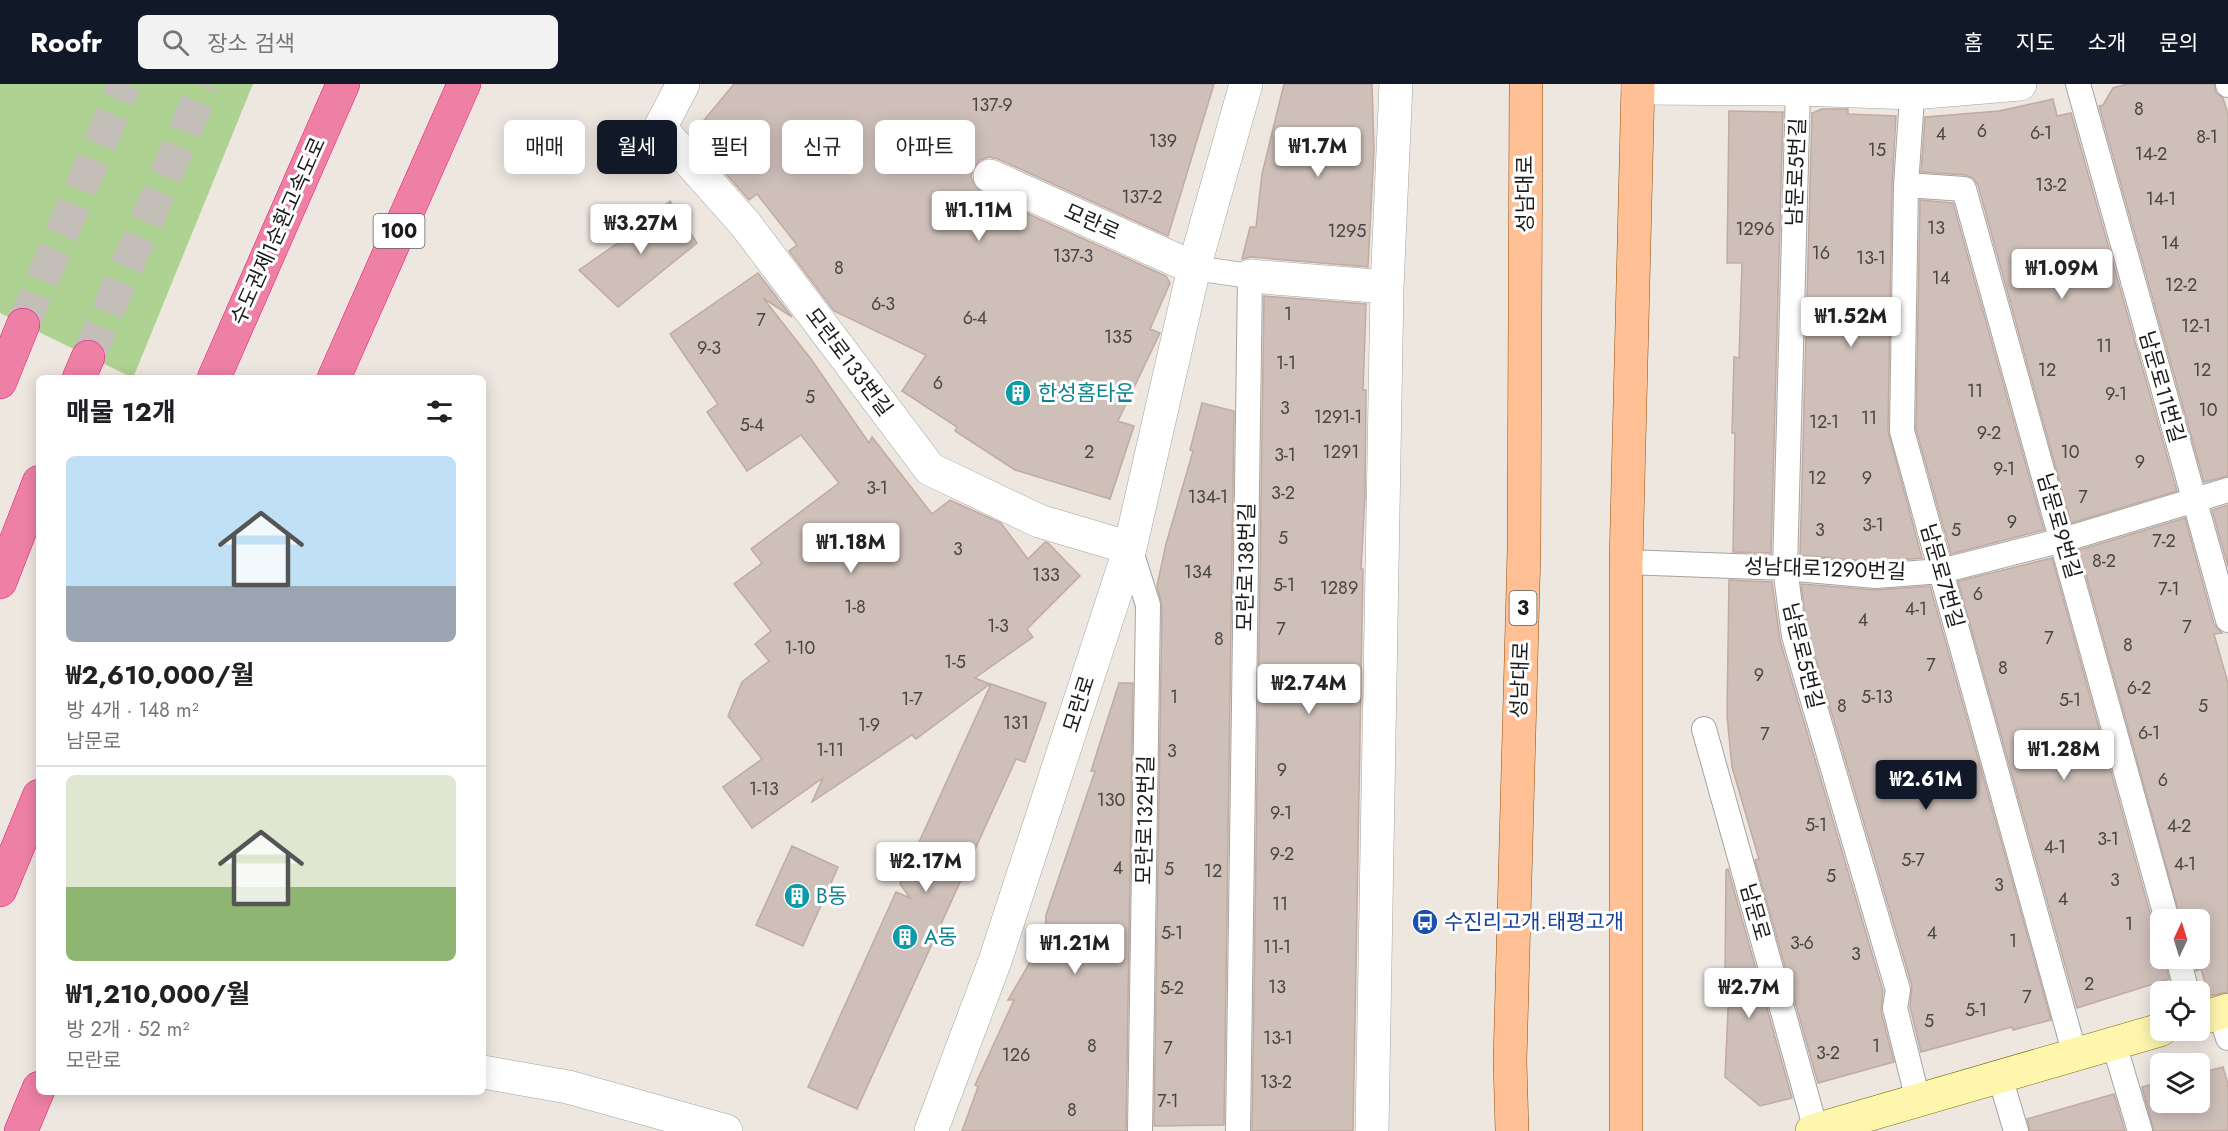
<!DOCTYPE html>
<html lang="ko">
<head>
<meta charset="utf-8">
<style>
  body { margin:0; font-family:Jost,"Noto Sans KR",sans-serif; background:#f2f2f2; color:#202124; height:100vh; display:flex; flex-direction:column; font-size:22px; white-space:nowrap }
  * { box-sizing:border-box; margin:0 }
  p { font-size:20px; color:#757577 }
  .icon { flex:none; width:33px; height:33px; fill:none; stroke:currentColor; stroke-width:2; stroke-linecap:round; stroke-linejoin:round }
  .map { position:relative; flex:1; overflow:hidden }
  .sheet { position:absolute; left:36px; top:291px; width:450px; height:720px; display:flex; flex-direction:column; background:#fff; border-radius:9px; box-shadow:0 3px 15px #0003 }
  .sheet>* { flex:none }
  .top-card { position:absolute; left:504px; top:36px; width:570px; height:54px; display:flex; gap:12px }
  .needle { width:39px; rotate:4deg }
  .buttons { position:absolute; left:2150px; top:825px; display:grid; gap:12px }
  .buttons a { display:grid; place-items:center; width:60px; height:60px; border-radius:9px; background:#fff; box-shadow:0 3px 15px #0003; font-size:30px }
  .price { position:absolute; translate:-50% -51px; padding:0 14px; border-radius:6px; background:#fff; color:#222; font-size:20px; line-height:39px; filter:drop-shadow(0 2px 3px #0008) }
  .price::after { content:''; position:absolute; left:50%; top:36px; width:18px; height:14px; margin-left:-9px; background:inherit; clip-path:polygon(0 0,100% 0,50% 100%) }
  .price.on { background:#111827; color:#fff }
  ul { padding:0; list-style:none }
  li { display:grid; align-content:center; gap:12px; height:318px; padding:0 30px }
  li+li { border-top:2px solid #e0e0e0 }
  li span { display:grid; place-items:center; height:186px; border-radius:9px; color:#555 }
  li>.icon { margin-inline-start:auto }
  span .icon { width:108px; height:108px; fill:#fffc; stroke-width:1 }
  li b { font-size:26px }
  h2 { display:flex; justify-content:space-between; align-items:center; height:72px; padding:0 30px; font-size:26px }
  .chip { padding:0 21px; border-radius:9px; background:#fff; box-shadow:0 3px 15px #0003; font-size:21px; line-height:54px }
  .chip.on { background:#111827; color:#fff }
  header { display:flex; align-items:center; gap:36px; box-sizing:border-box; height:84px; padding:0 30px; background:#111827; color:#fff }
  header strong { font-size:28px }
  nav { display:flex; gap:33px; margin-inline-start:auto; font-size:21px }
  .search { width:420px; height:54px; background:#f2f2f2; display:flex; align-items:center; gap:15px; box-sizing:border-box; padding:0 21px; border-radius:9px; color:#757577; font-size:22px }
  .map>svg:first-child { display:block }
  .forest { fill:#aed291 }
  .building { fill:#cebfb9; stroke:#c1aaa1; stroke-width:1.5 }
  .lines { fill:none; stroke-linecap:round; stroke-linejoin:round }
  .highway-tunnel { stroke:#c4beb9; stroke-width:33; stroke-dasharray:33 16; stroke-linecap:butt }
  .lane-casing { stroke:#a3a3a3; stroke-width:26 }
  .street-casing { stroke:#a3a3a3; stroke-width:34 }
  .secondary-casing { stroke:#767000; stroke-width:34 }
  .primary-casing { stroke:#944c00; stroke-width:34 }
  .highway-casing { stroke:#e6147d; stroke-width:34 }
  .lane { stroke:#fff; stroke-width:24 }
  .street { stroke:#fff; stroke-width:33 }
  .secondary { stroke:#fff6ae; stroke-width:33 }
  .primary { stroke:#ffc095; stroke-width:33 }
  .highway { stroke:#ee80a5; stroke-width:33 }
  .labels { text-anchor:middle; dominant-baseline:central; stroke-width:6; stroke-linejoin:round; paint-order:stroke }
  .number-label { font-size:18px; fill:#484543 }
  .shield { fill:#fff; stroke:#606060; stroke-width:1.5 }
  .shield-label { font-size:20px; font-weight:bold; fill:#1c1c1c }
  .street-label { font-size:21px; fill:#1c1c1c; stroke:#fff }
  .culture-label { font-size:21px; fill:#0d838f; stroke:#fff; text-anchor:start }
  .transit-label { font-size:21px; fill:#164399; stroke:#fff; text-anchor:start }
</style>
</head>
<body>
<header>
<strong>Roofr</strong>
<div class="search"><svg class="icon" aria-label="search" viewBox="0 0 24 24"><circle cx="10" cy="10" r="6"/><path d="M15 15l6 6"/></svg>장소 검색</div>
<nav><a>홈</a><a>지도</a><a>소개</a><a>문의</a></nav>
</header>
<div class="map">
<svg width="2228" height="1047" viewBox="0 0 2228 1047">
  <rect width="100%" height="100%" fill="#eee7e0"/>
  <path class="forest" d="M0 0H253L133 294 0 229Z"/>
  <path class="building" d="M734 0H1214L1168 152 998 75 989 73 980 76 973 85 971 93 975 102 982 109 1166 192 1170 199 1150 245 1160 249 1118 337 1134 342 1110 415 1015 386 955 347 957 343 902 307 926 271 834 227 789 167 797 161 757 110 749 116 695 55V47Z
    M1284 0H1372L1374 66 1368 183 1251 173 1242 175 1250 143H1256L1262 90Z
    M2127 0H2214L2216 9 2223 14 2228 30V392L2204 398 2099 22 2103 21 2113 4Z
    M2053 15 2057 32 2071 29 2177 407 2071 439 1978 101 1973 94 1966 91 1921 88 1925 33 1999 27Z
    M1822 25H1848V30L1896 32 1892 101 1888 347 1922 474 1876 478 1800 471 1812 29Z
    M1729 27 1783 28 1771 469 1733 468 1735 349H1732L1734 273 1739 274 1742 179H1727Z
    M1920 116 1953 119 2044 446 1951 470 1916 345Z
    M670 117 697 159 618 223 579 186 641 143 639 139Z
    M758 189 792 233 763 214 811 275 869 359 872 353 932 430 950 416 1001 439 1028 475 1045 458 1048 459 1080 492 1027 545 1033 553 975 594 990 600 916 655 912 651 812 718 823 694 752 744 723 703 762 675 728 632 742 598 769 577 755 560 771 547 734 500 762 479 751 465 839 399 801 351 747 387 707 328 718 320 670 250Z
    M1264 212 1366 220 1363 306H1366L1365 413 1361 485H1363L1353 1047H1252Z
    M1202 319 1234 327 1224 1041 1154 1042 1162 521 1157 502 1166 460 1193 367 1190 366Z
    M2228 421V483L2212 426Z
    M2185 434 2214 540 2222 549 2214 550 2228 599V908L2209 912 2201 885 2196 887 2193 874H2199V836H2181L2079 466Z
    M2052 474 2153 840 2160 848V874H2164L2169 895 2077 924 1958 497Z
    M1729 496 1772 498 1780 556 1883 907 1881 927 1894 978 1818 999 1755 776 1759 775 1732 683 1727 632Z
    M1801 500 1875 506 1930 502 2051 936 2013 946 2012 943 1921 968 1910 923 1912 902 1808 549Z
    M1119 599H1133L1126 1047H962L978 1003 975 1001 1014 916H1008L1030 878 1044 879 1046 831 1095 687H1091Z
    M991 600 1046 619 1025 678 1016 675 857 1025 808 1003 896 808 910 814 900 800Z
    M792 762 838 783 803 862 756 841Z
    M1728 785 1792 1014 1760 1022 1725 993 1729 904 1725 892 1726 786Z
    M2223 983 2228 1000V1047H2154L2142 1003 2160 998V1018H2199V989Z
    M2114 1010 2125 1047H2030L2027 1035Z"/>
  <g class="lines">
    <path class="highway-tunnel" d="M23 241 125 0
      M88 273 205 0"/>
    <g class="lane-casing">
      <path id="lane" d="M1913 0 1906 101 1902 347 2075 971
        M2078 0 2228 536
        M2228 0V1
        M1798 5 1785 484 1794 552 1898 906 1895 924 1918 1016
        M1906 101 1964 105 2167 836
        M1194 184 1250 192 1238 1047
        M1130 464 1148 521 1140 1047
        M1626 478 1785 484 1876 492 1941 487 2063 456 2228 406
        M1704 645 1816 1046
        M2178 874 2187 908
        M2220 929 2228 954
        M2114 960 2140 1047
        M2000 993 2016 1047"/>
    </g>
    <g class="street-casing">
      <path id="street" d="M683 0 660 44 746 141 930 385 1039 437 1130 464
        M1638 4 1798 5 1913 9 2020 0
        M990 92 1194 184
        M1250 192 1387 203
        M483 988 568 1003 726 1047
        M931 1047 995 877 1130 464 1194 184 1246 0
        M1372 1047 1387 203 1396 0"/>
    </g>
    <g class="secondary-casing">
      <path id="secondary" d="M2199 935 2228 926
        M1812 1047 2160 946"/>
    </g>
    <g class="primary-casing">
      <path id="primary" d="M1512 1047 1510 977 1524 467 1526 0
        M1626 1047V478L1638 0"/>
    </g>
    <g class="highway-casing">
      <path id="highway" d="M79 294 88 273
        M214 294 343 0
        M334 294 464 0
        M0 298 23 241
        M0 498 39 398
        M0 806 39 712
        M21 1047 39 1004"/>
    </g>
    <use href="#lane" class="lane"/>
    <use href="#street" class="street"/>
    <use href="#secondary" class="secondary"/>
    <use href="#primary" class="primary"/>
    <use href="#highway" class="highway"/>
  </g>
  <defs>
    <g id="building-disc" transform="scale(1.35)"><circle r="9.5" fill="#0f9aa8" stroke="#fff"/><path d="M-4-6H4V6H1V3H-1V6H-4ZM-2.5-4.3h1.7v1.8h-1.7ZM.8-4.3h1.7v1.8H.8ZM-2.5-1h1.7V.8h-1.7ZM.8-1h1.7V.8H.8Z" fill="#fff"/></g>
    <g id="bus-disc" transform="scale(1.35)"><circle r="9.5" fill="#1a4fb4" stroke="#fff"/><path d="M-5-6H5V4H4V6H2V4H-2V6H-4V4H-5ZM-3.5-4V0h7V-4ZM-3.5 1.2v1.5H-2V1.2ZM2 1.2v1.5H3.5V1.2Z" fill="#fff"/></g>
  </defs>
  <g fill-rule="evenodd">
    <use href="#building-disc" x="1018" y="309"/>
    <use href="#building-disc" x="797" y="812"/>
    <use href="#bus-disc" x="1425" y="838"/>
    <use href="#building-disc" x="905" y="853"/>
  </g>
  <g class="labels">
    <g class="number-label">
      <text x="992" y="21">137-9</text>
      <text x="2139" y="25">8</text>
      <text x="1982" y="47">6</text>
      <text x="2041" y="49">6-1</text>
      <text x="1941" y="50">4</text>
      <text x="2207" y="53">8-1</text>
      <text x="1163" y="57">139</text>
      <text x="1877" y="66">15</text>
      <text x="2151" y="70">14-2</text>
      <text x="2051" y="101">13-2</text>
      <text x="1142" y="113">137-2</text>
      <text x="2161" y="115">14-1</text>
      <text x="1936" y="144">13</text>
      <text x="1755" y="145">1296</text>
      <text x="1347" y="147">1295</text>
      <text x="2170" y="159">14</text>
      <text x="1821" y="169">16</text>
      <text x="1073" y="172">137-3</text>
      <text x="1871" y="174">13-1</text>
      <text x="839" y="184">8</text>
      <text x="1941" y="194">14</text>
      <text x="2181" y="201">12-2</text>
      <text x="883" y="220">6-3</text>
      <text x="1288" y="230">1</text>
      <text x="975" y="234">6-4</text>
      <text x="761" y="236">7</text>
      <text x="2196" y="242">12-1</text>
      <text x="1118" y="253">135</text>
      <text x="2104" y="262">11</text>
      <text x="709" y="264">9-3</text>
      <text x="1286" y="279">1-1</text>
      <text x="2047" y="286">12</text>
      <text x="2202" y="286">12</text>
      <text x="938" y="299">6</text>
      <text x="1975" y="307">11</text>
      <text x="2116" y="310">9-1</text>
      <text x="810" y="313">5</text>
      <text x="1285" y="324">3</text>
      <text x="2208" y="326">10</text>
      <text x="1338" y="333">1291-1</text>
      <text x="1869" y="334">11</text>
      <text x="1824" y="338">12-1</text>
      <text x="752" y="341">5-4</text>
      <text x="1989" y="349">9-2</text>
      <text x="1089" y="368">2</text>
      <text x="1341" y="368">1291</text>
      <text x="2070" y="368">10</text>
      <text x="1285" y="371">3-1</text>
      <text x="2140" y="378">9</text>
      <text x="2004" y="385">9-1</text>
      <text x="1817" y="394">12</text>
      <text x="1867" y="394">9</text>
      <text x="877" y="404">3-1</text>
      <text x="1283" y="409">3-2</text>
      <text x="1208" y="413">134-1</text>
      <text x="2083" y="413">7</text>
      <text x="2012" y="438">9</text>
      <text x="1873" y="441">3-1</text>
      <text x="1820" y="446">3</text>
      <text x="1956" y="446">5</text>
      <text x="1283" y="454">5</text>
      <text x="2164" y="457">7-2</text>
      <text x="958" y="465">3</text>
      <text x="2104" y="477">8-2</text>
      <text x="1198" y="488">134</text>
      <text x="1046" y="491">133</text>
      <text x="1284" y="501">5-1</text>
      <text x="1339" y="504">1289</text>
      <text x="2169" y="505">7-1</text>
      <text x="1978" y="510">6</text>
      <text x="855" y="523">1-8</text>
      <text x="1916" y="525">4-1</text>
      <text x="1863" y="536">4</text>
      <text x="998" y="542">1-3</text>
      <text x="2187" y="543">7</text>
      <text x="1281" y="545">7</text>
      <text x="2049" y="554">7</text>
      <text x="1219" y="555">8</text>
      <text x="2128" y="561">8</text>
      <text x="800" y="564">1-10</text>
      <text x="955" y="578">1-5</text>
      <text x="1931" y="581">7</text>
      <text x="2003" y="584">8</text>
      <text x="1759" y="591">9</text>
      <text x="2139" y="604">6-2</text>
      <text x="1174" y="613">1</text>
      <text x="1877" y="613">5-13</text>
      <text x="912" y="615">1-7</text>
      <text x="2070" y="616">5-1</text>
      <text x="1842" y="622">8</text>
      <text x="2203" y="622">5</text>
      <text x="1016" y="639">131</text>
      <text x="869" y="641">1-9</text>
      <text x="2149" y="649">6-1</text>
      <text x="1765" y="650">7</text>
      <text x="830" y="666">1-11</text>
      <text x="1172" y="667">3</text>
      <text x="1282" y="686">9</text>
      <text x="2163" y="696">6</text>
      <text x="764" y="705">1-13</text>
      <text x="1111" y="716">130</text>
      <text x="1281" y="729">9-1</text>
      <text x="1816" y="741">5-1</text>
      <text x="2179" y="742">4-2</text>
      <text x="2108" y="755">3-1</text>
      <text x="2055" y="763">4-1</text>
      <text x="1282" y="770">9-2</text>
      <text x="1913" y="776">5-7</text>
      <text x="2185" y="780">4-1</text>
      <text x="1118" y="784">4</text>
      <text x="1169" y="785">5</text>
      <text x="1213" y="787">12</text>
      <text x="1831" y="792">5</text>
      <text x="2115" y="796">3</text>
      <text x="1999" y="801">3</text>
      <text x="2063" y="815">4</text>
      <text x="1280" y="820">11</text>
      <text x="2129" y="840">1</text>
      <text x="1172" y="849">5-1</text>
      <text x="1932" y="849">4</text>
      <text x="2013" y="857">1</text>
      <text x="1802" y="859">3-6</text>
      <text x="1277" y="863">11-1</text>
      <text x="1856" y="870">3</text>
      <text x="2089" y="900">2</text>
      <text x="1277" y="903">13</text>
      <text x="1172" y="904">5-2</text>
      <text x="2027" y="913">7</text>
      <text x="1976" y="926">5-1</text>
      <text x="1929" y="937">5</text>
      <text x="1278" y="954">13-1</text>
      <text x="1092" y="962">8</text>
      <text x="1876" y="962">1</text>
      <text x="1168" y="964">7</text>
      <text x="1828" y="969">3-2</text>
      <text x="1016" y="971">126</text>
      <text x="1276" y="998">13-2</text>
      <text x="1168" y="1017">7-1</text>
      <text x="1072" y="1026">8</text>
    </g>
    <g class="shield">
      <rect x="373.5" y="130" width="51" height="34" rx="4.5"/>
      <rect x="1509.5" y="507" width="27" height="34" rx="4.5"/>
    </g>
    <g class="shield-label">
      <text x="399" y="147">100</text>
      <text x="1523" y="524">3</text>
    </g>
    <g class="street-label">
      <text transform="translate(1796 88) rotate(-88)">남문로5번길</text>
      <text transform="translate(1525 110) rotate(-90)">성남대로</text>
      <text transform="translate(1092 138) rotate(24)">모란로</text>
      <text transform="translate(278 147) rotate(-66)">수도권제1순환고속도로</text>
      <text transform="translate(849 278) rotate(53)">모란로133번길</text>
      <text transform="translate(2162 303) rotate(74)">남문로11번길</text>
      <text transform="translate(2059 442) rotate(74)">남문로9번길</text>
      <text transform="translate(1246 483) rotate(-89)">모란로138번길</text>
      <text transform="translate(1825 485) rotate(2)">성남대로1290번길</text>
      <text transform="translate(1942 492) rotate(74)">남문로7번길</text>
      <text transform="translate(1803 572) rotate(76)">남문로5번길</text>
      <text transform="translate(1520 596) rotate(-88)">성남대로</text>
      <text transform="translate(1079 620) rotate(-72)">모란로</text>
      <text transform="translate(1145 736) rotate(-89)">모란로132번길</text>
      <text transform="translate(1755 828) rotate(74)">남문로</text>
    </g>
    <g class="culture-label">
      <text x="1038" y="309">한성홈타운</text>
      <text x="816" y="812">B동</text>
      <text x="924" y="853">A동</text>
    </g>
    <g class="transit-label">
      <text x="1444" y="838">수진리고개.태평고개</text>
    </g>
  </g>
</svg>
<div class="buttons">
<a><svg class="needle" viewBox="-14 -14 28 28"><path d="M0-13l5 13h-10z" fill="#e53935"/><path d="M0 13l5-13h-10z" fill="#757577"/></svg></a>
<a><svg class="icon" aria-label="locate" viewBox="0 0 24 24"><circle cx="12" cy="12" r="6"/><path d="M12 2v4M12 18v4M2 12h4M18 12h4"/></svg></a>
<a><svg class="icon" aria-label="layers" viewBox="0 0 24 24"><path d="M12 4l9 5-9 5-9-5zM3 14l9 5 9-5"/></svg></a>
</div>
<b class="price" style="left:1318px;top:94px">₩1.7M</b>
<b class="price" style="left:979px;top:158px">₩1.11M</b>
<b class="price" style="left:641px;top:171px">₩3.27M</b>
<b class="price" style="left:2062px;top:216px">₩1.09M</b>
<b class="price" style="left:1851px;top:264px">₩1.52M</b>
<b class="price" style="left:851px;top:490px">₩1.18M</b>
<b class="price" style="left:1309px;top:631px">₩2.74M</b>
<b class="price" style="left:2064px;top:697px">₩1.28M</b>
<b class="price on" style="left:1926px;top:727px">₩2.61M</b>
<b class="price" style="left:926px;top:809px">₩2.17M</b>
<b class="price" style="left:1075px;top:891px">₩1.21M</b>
<b class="price" style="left:1749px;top:935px">₩2.7M</b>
<div class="top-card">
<a class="chip">매매</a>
<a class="chip on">월세</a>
<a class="chip">필터</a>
<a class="chip">신규</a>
<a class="chip">아파트</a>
</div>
<section class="sheet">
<h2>매물 12개<svg class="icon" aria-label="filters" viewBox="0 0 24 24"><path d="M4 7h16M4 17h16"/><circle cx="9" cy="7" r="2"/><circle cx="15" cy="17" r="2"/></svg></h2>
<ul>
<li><span style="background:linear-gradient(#bfe0f5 70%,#9aa5b1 0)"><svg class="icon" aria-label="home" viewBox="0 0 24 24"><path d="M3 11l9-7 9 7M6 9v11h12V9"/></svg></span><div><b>₩2,610,000/월</b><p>방 4개 · 148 m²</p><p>남문로</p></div></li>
<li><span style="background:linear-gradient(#dfe7d0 60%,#8fb573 0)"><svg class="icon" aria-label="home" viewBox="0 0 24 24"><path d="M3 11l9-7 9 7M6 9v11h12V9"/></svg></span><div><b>₩1,210,000/월</b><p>방 2개 · 52 m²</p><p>모란로</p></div></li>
</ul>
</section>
</div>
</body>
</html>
